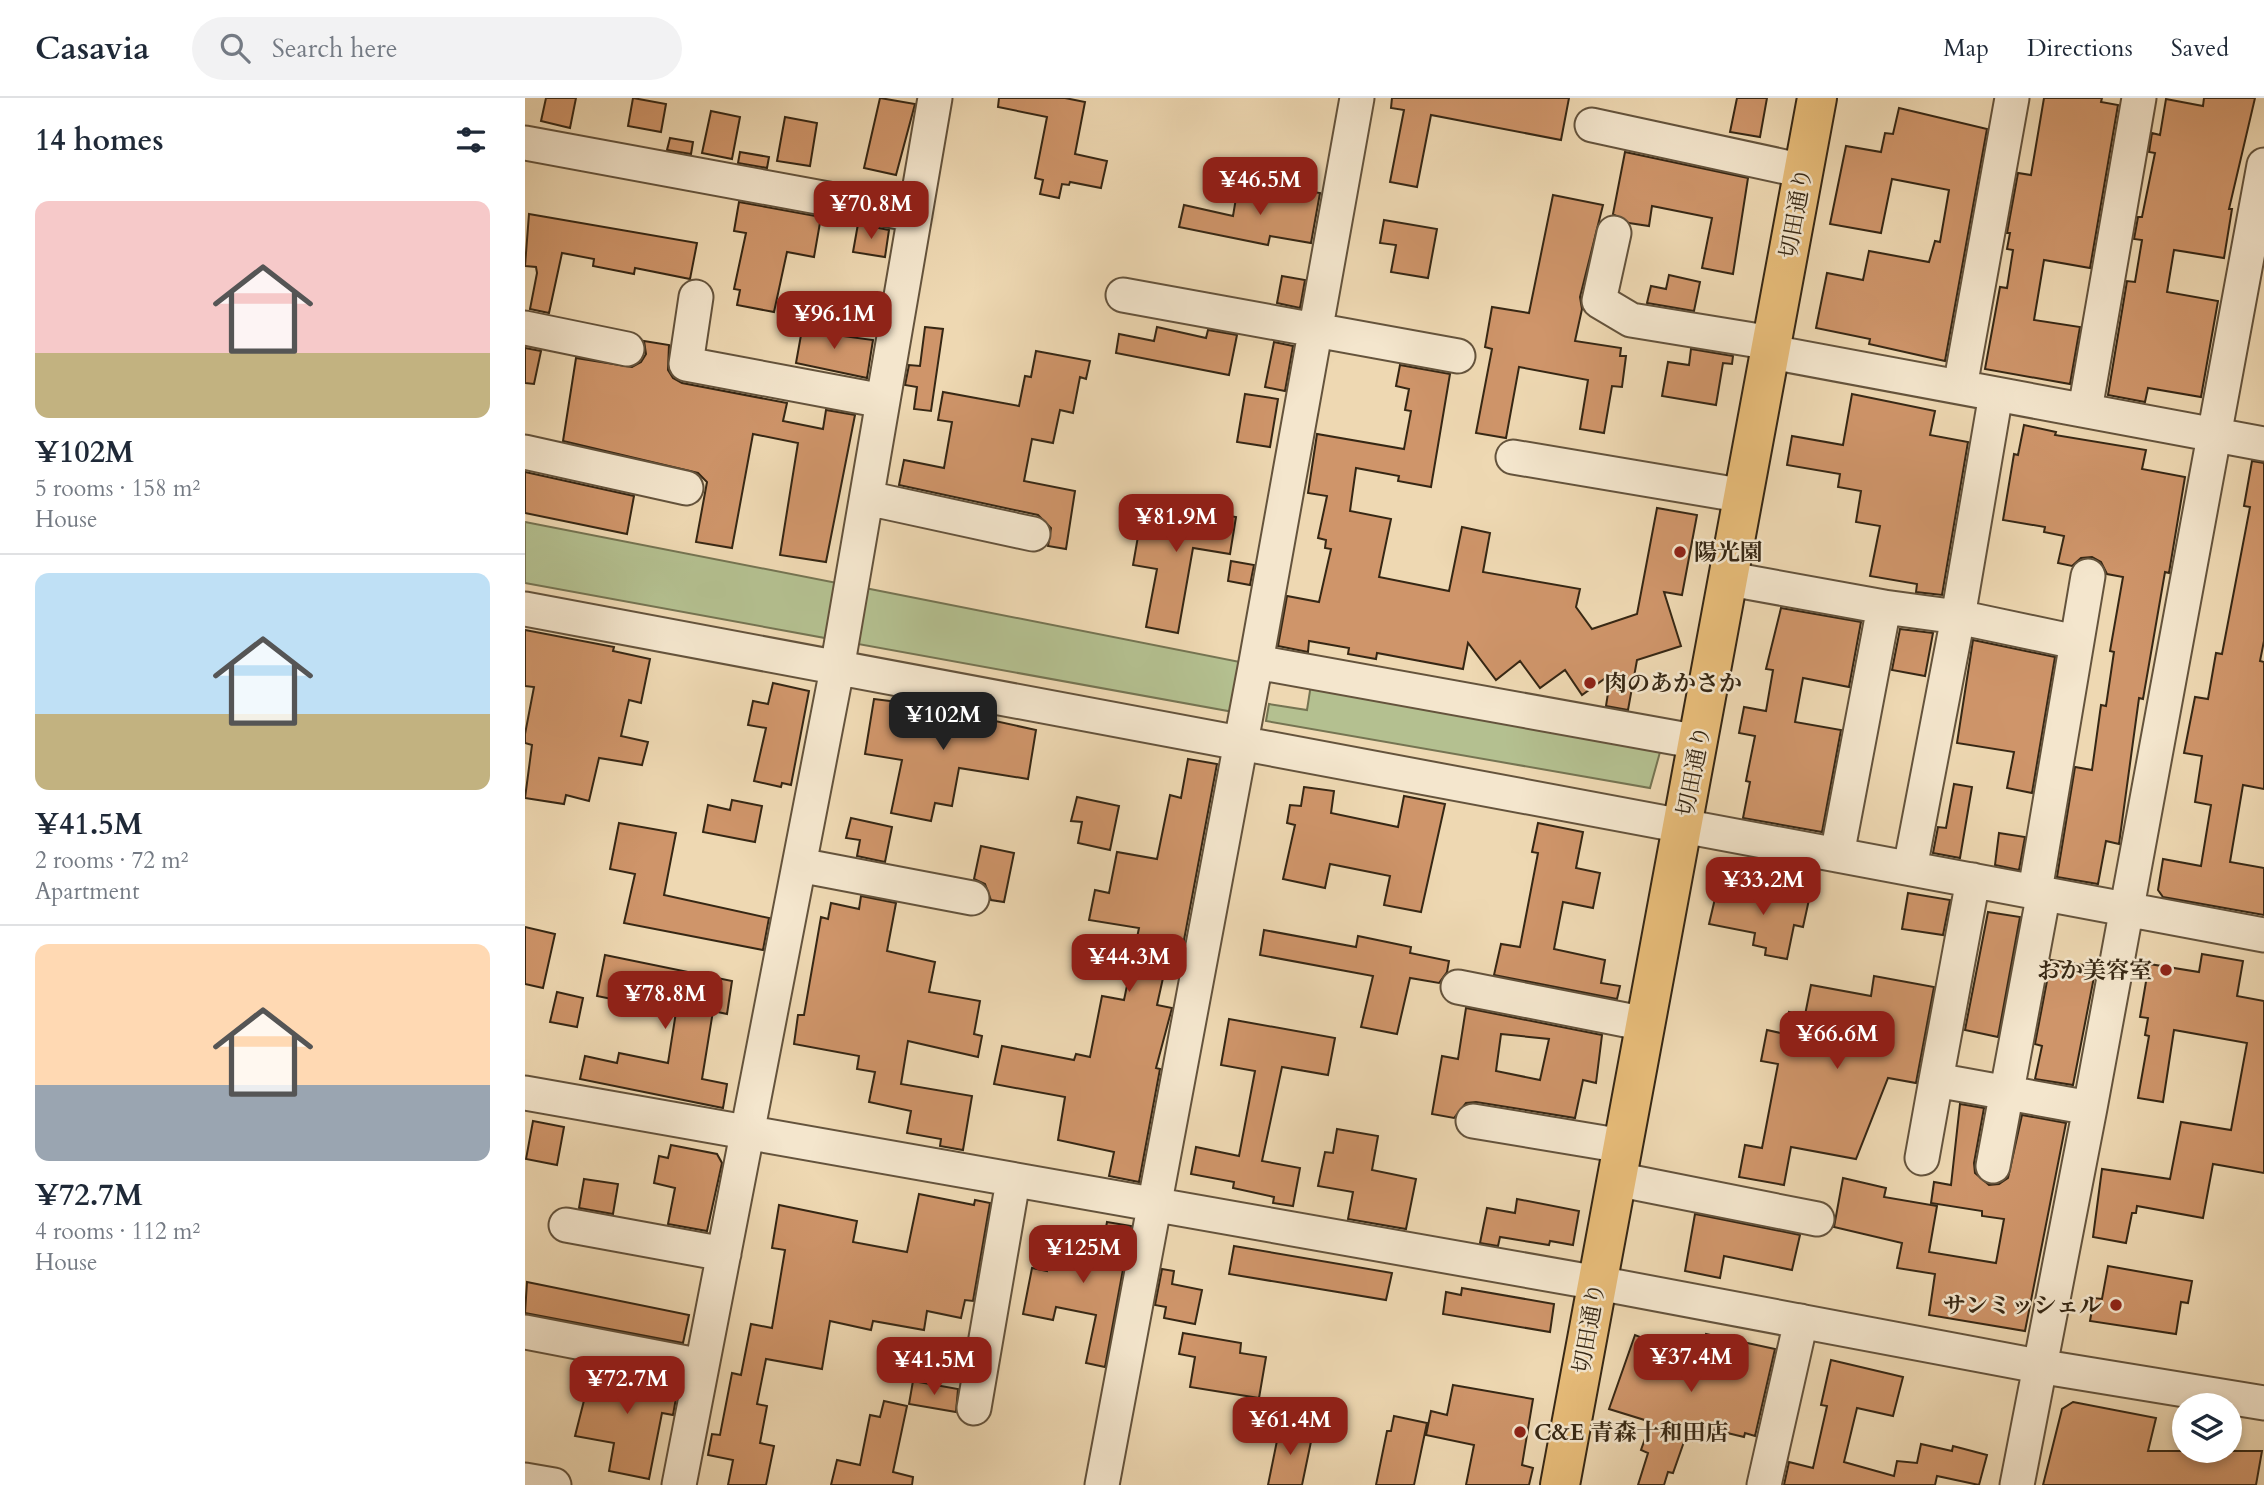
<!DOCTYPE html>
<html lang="en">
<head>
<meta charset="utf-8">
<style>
  body { margin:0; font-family:Cardo,"Noto Serif JP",serif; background:#f2f2f3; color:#1f2937; height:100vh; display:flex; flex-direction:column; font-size:26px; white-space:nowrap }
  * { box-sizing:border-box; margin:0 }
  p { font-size:23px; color:#747a83 }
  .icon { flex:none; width:38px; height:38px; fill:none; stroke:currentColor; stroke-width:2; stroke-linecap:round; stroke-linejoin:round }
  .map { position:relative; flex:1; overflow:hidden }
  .panel { display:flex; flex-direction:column; background:#fff; width:525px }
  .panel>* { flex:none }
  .fabs { position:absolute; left:1647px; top:1295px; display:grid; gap:14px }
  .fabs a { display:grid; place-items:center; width:70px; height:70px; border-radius:50%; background:#fff; box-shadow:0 4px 10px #0003; font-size:35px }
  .price { position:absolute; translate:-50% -60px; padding:0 16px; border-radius:14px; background:#8f2418; color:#fff; font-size:23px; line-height:46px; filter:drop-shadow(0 2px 4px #0008) }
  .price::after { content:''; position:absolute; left:50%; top:42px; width:21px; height:16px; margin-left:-10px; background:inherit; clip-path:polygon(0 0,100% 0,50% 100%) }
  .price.selected { background:#222; color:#fff }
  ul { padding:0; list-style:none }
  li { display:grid; align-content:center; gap:14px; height:371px; padding:0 35px }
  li+li { border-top:2px solid #e0e1e3 }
  li span { display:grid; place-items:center; height:217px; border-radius:14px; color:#555 }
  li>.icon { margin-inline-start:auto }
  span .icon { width:126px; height:126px; fill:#fffc; stroke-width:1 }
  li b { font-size:30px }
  h2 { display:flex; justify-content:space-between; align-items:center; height:84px; padding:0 35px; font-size:30px }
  header { display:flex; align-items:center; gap:42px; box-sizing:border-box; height:98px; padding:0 35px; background:#fff; border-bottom:2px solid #e0e1e3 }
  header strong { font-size:33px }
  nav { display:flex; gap:38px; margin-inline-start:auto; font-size:24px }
  .search { width:490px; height:63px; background:#f2f2f3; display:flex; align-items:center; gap:18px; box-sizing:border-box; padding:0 24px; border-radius:38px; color:#747a83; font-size:26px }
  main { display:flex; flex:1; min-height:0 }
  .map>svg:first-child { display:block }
  .green { fill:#b4c090; stroke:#757452; stroke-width:2 }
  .building { fill:#cf956a; stroke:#362714; stroke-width:2; fill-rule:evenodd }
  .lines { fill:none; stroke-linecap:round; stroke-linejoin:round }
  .minor-casing { stroke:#64533c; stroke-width:37 }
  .major-casing { stroke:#362714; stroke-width:42 }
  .minor { stroke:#f4e6cd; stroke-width:33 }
  .major { stroke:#e7bc79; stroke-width:38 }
  .poi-dot { fill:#8f2418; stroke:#f4e6cd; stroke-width:2.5 }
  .labels { text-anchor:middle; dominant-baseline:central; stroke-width:5; stroke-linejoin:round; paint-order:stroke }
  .street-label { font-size:23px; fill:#362714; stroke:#f4e6cd }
  .poi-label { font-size:23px; font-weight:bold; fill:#362714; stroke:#f4e6cd; text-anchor:start }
</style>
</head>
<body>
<header>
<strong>Casavia</strong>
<div class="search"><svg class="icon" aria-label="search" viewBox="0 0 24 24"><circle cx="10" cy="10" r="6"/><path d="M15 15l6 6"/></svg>Search here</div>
<nav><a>Map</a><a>Directions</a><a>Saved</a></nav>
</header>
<main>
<section class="panel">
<h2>14 homes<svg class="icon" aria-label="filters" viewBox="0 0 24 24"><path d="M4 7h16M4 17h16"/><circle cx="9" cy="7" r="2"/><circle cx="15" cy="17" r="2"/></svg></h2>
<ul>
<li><span style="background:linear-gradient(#f6c9c9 70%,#c2b280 0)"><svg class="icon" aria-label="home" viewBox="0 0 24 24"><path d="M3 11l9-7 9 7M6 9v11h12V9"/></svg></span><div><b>¥102M</b><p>5 rooms · 158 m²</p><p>House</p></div></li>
<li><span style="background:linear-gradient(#bfe0f5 65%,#c2b280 0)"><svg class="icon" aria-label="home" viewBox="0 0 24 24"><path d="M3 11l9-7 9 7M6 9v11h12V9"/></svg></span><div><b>¥41.5M</b><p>2 rooms · 72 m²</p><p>Apartment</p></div></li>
<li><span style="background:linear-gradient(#ffd9b3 65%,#9aa5b1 0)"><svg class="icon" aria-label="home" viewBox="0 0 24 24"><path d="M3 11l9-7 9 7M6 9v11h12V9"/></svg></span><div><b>¥72.7M</b><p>4 rooms · 112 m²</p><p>House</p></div></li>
</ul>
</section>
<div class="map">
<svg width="1739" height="1387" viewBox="0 0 1739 1387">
  <rect width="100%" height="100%" fill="#eed8b2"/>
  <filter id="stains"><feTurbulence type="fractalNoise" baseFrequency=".00286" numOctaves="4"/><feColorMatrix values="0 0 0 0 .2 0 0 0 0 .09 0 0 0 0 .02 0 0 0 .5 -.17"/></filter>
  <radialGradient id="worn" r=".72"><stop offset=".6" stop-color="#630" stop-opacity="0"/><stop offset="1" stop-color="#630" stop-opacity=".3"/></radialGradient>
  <path class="green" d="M0 424 312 485 300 540 0 485Z
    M340 490 720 565 714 615 333 546Z
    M787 580 1137 647 1125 690 741 623 744 606 782 612Z"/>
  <path class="building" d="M21 0H51L45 30 16 23Z
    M108 0 141 6 136 34 103 28Z
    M355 0 390 6 371 77 339 70Z
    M474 0H540L560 4 550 56 582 63 576 90 545 84 544 87 537 86 534 100 515 96 518 82 510 80 522 19 473 9Z
    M867 0H1044L1036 42 906 17 892 89 865 84 879 12 866 10Z
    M1212 0H1242L1235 39 1205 34Z
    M1519 0H1577L1576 4 1593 7 1565 170 1519 162 1509 222 1555 229 1545 286 1460 271 1475 189 1482 190 1488 152 1482 151 1485 135H1482L1493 75 1506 77Z
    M1679 0H1730L1704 111H1707L1699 160 1649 152 1642 194 1693 203 1676 299 1623 290 1620 304 1583 297 1602 183 1610 184 1617 142 1609 141 1613 119H1617L1630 55 1624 54 1627 35 1635 37 1641 1 1678 8Z
    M1374 10 1462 31 1420 263 1344 246 1345 241 1291 230 1302 175 1338 182 1344 153 1404 164 1410 143 1415 144 1424 92 1367 81 1356 135 1305 126 1321 48 1356 54 1360 35 1368 36Z
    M186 13 215 19 207 61 177 55Z
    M260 19 292 25 285 68 252 63Z
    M145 40 168 44 166 56 142 52Z
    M215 54 244 59 242 70 213 65Z
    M1100 54 1223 80 1208 176 1177 170 1187 120 1127 108 1124 128 1104 125 1088 116Z
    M721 87 769 96 770 91 795 95 786 145 745 138 743 147 654 129 659 107 708 118 711 100 719 101Z
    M1028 97 1078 107 1055 199 1057 211 1050 243 1096 250 1095 258H1101L1097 289 1087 288 1079 335 1055 331 1063 282 994 269 981 340 951 335 967 251 960 249 967 209 1004 215Z
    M214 104 296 119 289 159 262 154 249 214 212 207 215 192 209 191 221 135 209 133Z
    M4 116 172 145 165 181 110 170 109 176 68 168 69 161 37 155 24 215 5 211 12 175 11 169 0 168Z
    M859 122 912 131 903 180 866 174 871 147 855 145Z
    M333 126 364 132 360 159 328 154Z
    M1144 177 1175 184 1169 213 1122 205 1126 188 1141 191Z
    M757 178 780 182 775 210 752 205Z
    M278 226 311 232 310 237 348 242 342 280 271 265Z
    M400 229 418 231 406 313 389 311 392 289 380 287 384 267 395 268Z
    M632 229 681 240 683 232 712 237 704 277 591 255 594 236 629 243Z
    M119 243 144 247 143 272 148 280 157 285 262 305 258 323 298 331 301 312 330 317 301 464 255 457 273 345 228 336 207 450 171 444 182 384 173 375 38 343 51 260 107 269 116 264 121 256Z
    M749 244 768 248 760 293 740 289Z
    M0 250 16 253 9 286 0 285Z
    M1166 251 1208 258 1207 266 1198 265 1191 307 1137 298 1143 264 1164 267Z
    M511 253 565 263 561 281 555 279 548 315 535 312 528 345 507 341 499 383 550 393 541 451 523 448 526 430 513 417 374 387 379 362 419 370 427 324 413 322 418 294 494 308 500 278 506 279Z
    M875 267 925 276 906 389 873 383 874 378 831 370 825 413 866 421 854 479 924 493 937 429 965 435 958 474 1055 491 1051 509 1067 531 1112 516 1132 410 1172 417 1157 497 1139 494 1156 548 1112 562 1103 612 1081 608 1086 576 1057 597 1040 572 1015 590 995 563 971 582 943 545 938 571 852 555 851 561 823 556 824 550 784 543 783 554 753 548 762 498 794 504 806 451 800 450 801 442 793 440 802 398 783 395 792 336 879 351 886 313 880 312 884 291 871 288Z
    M720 296 753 301 745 349 712 344Z
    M1327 296 1410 313 1405 337 1443 344 1417 497 1391 494 1392 486 1345 478 1355 428 1331 424 1336 393 1313 389 1315 376 1262 367 1267 338 1318 347Z
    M1499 327 1531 334 1530 337 1621 352 1617 371 1660 379 1644 475 1640 474 1618 601 1614 600 1594 746 1581 743 1573 786 1532 779 1550 669 1567 672 1576 607 1581 608 1589 554 1585 553 1598 479 1582 476 1576 464 1567 459 1556 460 1547 468 1533 465 1539 438 1519 434 1520 429 1478 422 1489 356 1493 357Z
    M1727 363 1739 365V543L1735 563 1739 564V691L1718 687 1705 764 1739 770V817L1638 799 1633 792 1638 761 1676 768 1686 707 1670 704 1677 658 1659 655 1670 599 1683 601 1691 555 1697 556 1725 409 1719 408Z
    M0 374 109 398 102 436 0 415Z
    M619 404 711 419 705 456 668 450 653 535 621 529 632 471 608 467Z
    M706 463 729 467 725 487 703 483Z
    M1256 510 1336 524 1324 589 1278 580 1270 624 1316 632 1297 734 1218 720 1225 684 1221 683 1230 638 1214 635 1219 609 1241 613 1248 572 1241 571Z
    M1375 531 1408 535 1400 578 1367 572Z
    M0 532 89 549 88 553 125 561 116 605 104 602 96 638 123 644 117 667 74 660 64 703 41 697 39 706 0 700 7 647 0 645V636L9 589 0 588Z
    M1448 542 1530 559 1507 695 1482 690 1489 654 1432 645Z
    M248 585 284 593 266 687 257 685 256 689 229 683 241 630 223 627 228 603 243 606Z
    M349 601 397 607 511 632 503 681 434 670 427 708 410 705 406 723 366 715 377 662 340 656Z
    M663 661 692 666 653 874 640 871 632 907 647 910 631 970 635 971 614 1084 584 1078 589 1054 533 1042 540 999 469 986 477 948 549 962 551 956 565 959 577 898 599 902 614 830 564 822 570 792 584 795 592 754 632 761 645 697 656 700Z
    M1429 686 1447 689 1435 760 1408 755 1413 729 1421 730Z
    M779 689 809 693 806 715 873 729 879 698 920 706 896 814 859 807 865 778 805 766 800 790 758 781 770 727 762 725 765 707 776 708Z
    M552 699 594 708 585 752 553 745 557 724 546 723Z
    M207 702 237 708 230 744 178 734 183 707 205 712Z
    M326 720 367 729 360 764 332 758 335 742 321 740Z
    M94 725 151 735 139 797 244 820 238 852 99 825 110 776 85 771Z
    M1013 725 1058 734 1051 770 1075 775 1068 810 1038 804 1029 851 1080 862 1076 885 1095 888 1092 901 969 877 976 846 995 849 1013 755 1007 754Z
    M1474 735 1500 739 1494 772 1470 767Z
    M456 748 489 755 479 804 466 802 460 786 449 781Z
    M1238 787 1285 797 1278 829 1269 827 1262 861 1240 857 1241 850 1228 847 1230 835 1184 826 1192 792 1235 801Z
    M1383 795 1425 802 1418 837 1377 831Z
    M336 798 371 805 362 853 410 864 404 894 455 903 449 936 457 938 453 959 383 943 376 986 447 998 438 1052 415 1048 416 1041 382 1035 386 1013 344 1004 350 974 332 971 334 958 269 946 273 917H279L296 819 303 821 306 805 334 811Z
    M1463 814 1495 819 1473 939 1440 932Z
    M0 829 30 836 18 890 0 886Z
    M739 832 831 849 833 838 886 849 885 855 924 863 922 874 914 885 885 880 872 936 836 929 848 878 735 857Z
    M1677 856 1718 863 1712 898 1739 903V1075L1688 1066 1678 1120 1612 1108 1611 1115H1607L1601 1145 1568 1139 1577 1071 1645 1081 1656 1024 1706 1032 1722 945 1649 932 1638 1004 1613 1000 1624 938 1620 937 1623 920 1615 919 1624 866 1674 874Z
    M80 857 207 883 202 916 188 913 177 981 202 986 198 1010 55 981 60 958 92 965 94 955 143 965 151 914 72 898Z
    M1526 862 1559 867 1558 877 1569 879 1548 987 1510 981 1517 948 1510 946Z
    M1349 878 1409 889 1391 985 1363 980 1331 1061 1266 1049 1259 1087 1214 1079 1220 1047 1237 1050 1253 966 1236 963 1242 932 1260 936 1264 914 1280 917 1286 887 1346 898Z
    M32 894 58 900 52 929 25 924Z
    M941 910 1077 937 1071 985 1058 982 1050 1020 951 1004 941 1005 929 1020 907 1016 917 958 933 961ZM976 936 1024 941 1015 982 971 973Z
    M704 921 810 940 803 977 757 969 737 1063 775 1070 768 1108 748 1105 749 1099 708 1090 709 1084 666 1076 671 1049 714 1058 730 973 696 967Z
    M1435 1006 1459 1010 1449 1065 1450 1075 1464 1087 1474 1086 1483 1080 1497 1017 1541 1025 1500 1233 1404 1217 1410 1176 1372 1170 1377 1145 1309 1129 1318 1080 1361 1090 1359 1099 1412 1108 1404 1154 1471 1165 1479 1121 1457 1118V1113L1406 1105 1409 1084 1426 1087Z
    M8 1023 39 1029 32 1067 1 1061Z
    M812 1031 853 1038 847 1072 891 1081 881 1131 823 1121 828 1094 793 1088 800 1054 808 1055Z
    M146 1047 192 1056 197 1065 182 1133 143 1126 150 1090 129 1085 134 1058 143 1060Z
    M59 1081 93 1086 88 1116 54 1110Z
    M394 1096 449 1107 450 1102 465 1105 448 1203 440 1202 436 1220 402 1213 399 1232 348 1223 346 1232 305 1223 297 1271 241 1261 232 1306 242 1308 235 1345 249 1348 241 1387H203L208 1362 183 1357 187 1336 195 1337 207 1275 216 1277 226 1226 247 1230 260 1152 247 1150 254 1107 332 1123 328 1144 382 1154Z
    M992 1101 1054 1113 1048 1147 1025 1143 1024 1147 975 1139 973 1148 955 1145 962 1110 990 1115Z
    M1170 1116 1275 1137 1267 1172 1199 1158 1195 1180 1160 1173Z
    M582 1124 606 1128 580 1269 561 1265 571 1217 531 1209 528 1222 498 1216 507 1170 522 1173 529 1141 577 1151Z
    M709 1148 867 1175 861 1202 704 1176Z
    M1583 1168 1667 1183 1663 1205 1656 1204 1651 1236 1565 1223 1569 1200 1577 1201Z
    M637 1171 649 1173 647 1186 677 1192 670 1226 639 1220 641 1209 630 1207Z
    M2 1184 164 1217 158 1245 0 1215Z
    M937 1190 1029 1206 1025 1234 918 1216 921 1194 936 1197Z
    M658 1235 716 1245 715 1255 741 1259 734 1300 665 1289 670 1259 654 1256Z
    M1181 1236 1250 1251 1230 1338 1220 1335 1219 1339 1173 1328 1167 1343 1160 1341 1148 1375 1143 1374 1139 1387H1113L1123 1355 1116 1352 1126 1324 1084 1311 1110 1237 1158 1256 1162 1241 1179 1245Z
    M1306 1262 1378 1279 1368 1318 1332 1310 1319 1364 1369 1378 1372 1363 1392 1365 1396 1346 1427 1353 1428 1348 1462 1357 1454 1387 1412 1378 1410 1387H1259L1264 1364 1288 1370 1302 1308 1296 1307Z
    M68 1267 154 1283 148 1317 137 1315 124 1381 84 1373 89 1345 50 1338Z
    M388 1283 433 1291 431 1314 384 1306Z
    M928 1287 1008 1301 997 1367 1008 1370 1004 1387H941L949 1347 901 1337 906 1313 922 1317Z
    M359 1303 382 1308 368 1374 388 1379 387 1387H306L312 1362 335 1367 345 1317 355 1319Z
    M1548 1304 1631 1320 1623 1353H1737L1731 1387H1518L1537 1311Z
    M869 1318 902 1325 889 1387H851L862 1333H866Z
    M755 1328 788 1334 777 1387H743Z"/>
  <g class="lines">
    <g class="minor-casing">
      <path id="minor" d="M1067 27 1279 73
        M0 45 390 117
        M1089 135 1074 203 1106 222 1247 245
        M598 197 933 258
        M171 199 161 266 358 303
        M0 230 102 251
        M1246 254 1739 346
        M1435 289 1487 0
        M1560 312 1614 0
        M0 354 161 390
        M988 359 1220 398
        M342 400 508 436
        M1205 481 1359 509
        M0 511 1739 837
        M731 564 1174 644
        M1312 757 1359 509 1433 519 1551 544
        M274 767 447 800
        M1385 770 1433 519 1471 296
        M1448 782 1411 982 1565 1010
        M1510 793 1563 478
        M933 889 1121 926
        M0 995 1073 1185 1513 1268 1739 1305
        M948 1023 1098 1048
        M1397 1060 1411 982
        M1468 1068 1519 794
        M1091 1081 1292 1121
        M41 1127 199 1156
        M0 1234 177 1268
        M449 1310 488 1083
        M0 1382 29 1387
        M154 1387 312 571 410 0
        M577 1387 731 564 832 0
        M1239 1387 1276 1223
        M1492 1387 1565 1010 1739 67"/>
    </g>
    <g class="major-casing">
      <path id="major" d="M1035 1387 1292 0"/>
    </g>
    <use href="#minor" class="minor"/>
    <use href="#major" class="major"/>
  </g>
  <g class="poi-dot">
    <circle cx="1155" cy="454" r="7"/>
    <circle cx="1065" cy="585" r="7"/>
    <circle cx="1641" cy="872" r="7"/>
    <circle cx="1591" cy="1207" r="7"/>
    <circle cx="995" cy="1334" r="7"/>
  </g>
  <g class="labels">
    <g class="street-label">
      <text transform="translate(1271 115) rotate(-80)">切田通り</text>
      <text transform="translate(1169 673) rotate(-79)">切田通り</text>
      <text transform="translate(1064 1230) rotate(-80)">切田通り</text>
    </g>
    <g class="poi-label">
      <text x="1169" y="454">陽光園</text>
      <text x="1079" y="585">肉のあかさか</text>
      <text x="1627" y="872" text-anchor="end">おか美容室</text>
      <text x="1577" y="1207" text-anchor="end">サンミッシェル</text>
      <text x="1009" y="1334">C&amp;E 青森十和田店</text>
    </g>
  </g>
  <rect width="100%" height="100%" filter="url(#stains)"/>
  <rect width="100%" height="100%" fill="url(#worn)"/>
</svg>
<div class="fabs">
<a><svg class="icon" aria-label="layers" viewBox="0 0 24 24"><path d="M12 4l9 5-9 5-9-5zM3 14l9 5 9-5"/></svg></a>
</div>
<b class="price" style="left:735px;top:119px">¥46.5M</b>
<b class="price" style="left:346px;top:143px">¥70.8M</b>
<b class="price" style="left:309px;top:253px">¥96.1M</b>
<b class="price" style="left:651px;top:456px">¥81.9M</b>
<b class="price selected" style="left:418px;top:654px">¥102M</b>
<b class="price" style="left:1238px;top:819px">¥33.2M</b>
<b class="price" style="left:604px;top:896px">¥44.3M</b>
<b class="price" style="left:140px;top:933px">¥78.8M</b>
<b class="price" style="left:1312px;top:973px">¥66.6M</b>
<b class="price" style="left:558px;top:1187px">¥125M</b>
<b class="price" style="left:1166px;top:1296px">¥37.4M</b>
<b class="price" style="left:409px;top:1299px">¥41.5M</b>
<b class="price" style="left:102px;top:1318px">¥72.7M</b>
<b class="price" style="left:765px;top:1359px">¥61.4M</b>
</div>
</main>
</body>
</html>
